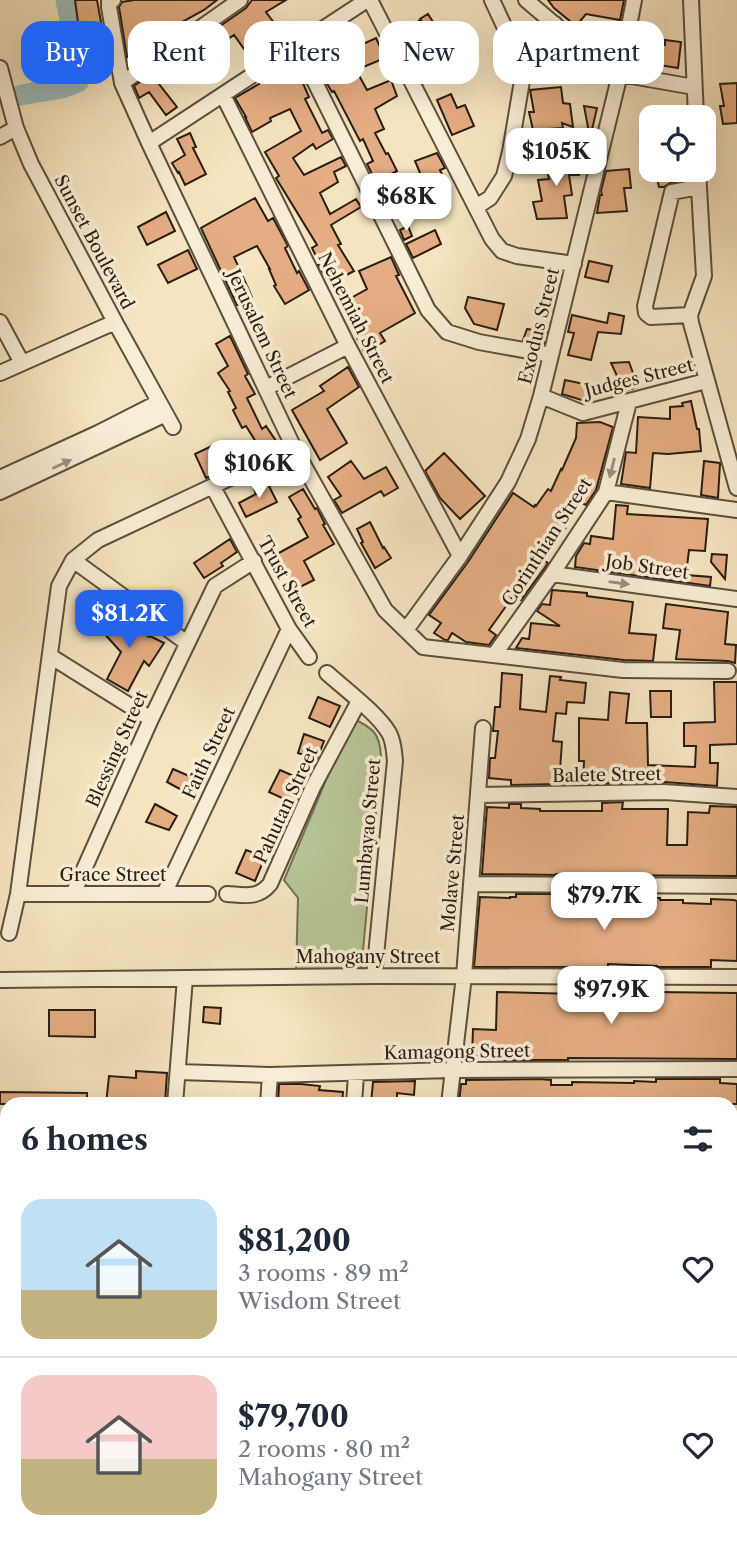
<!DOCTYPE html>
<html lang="en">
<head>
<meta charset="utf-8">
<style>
  body { margin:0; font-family:"Libre Caslon Text",serif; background:#f2f2f3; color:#1f2937; height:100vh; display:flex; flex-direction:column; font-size:26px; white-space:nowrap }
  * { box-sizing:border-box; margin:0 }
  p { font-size:23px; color:#747a83 }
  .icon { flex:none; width:38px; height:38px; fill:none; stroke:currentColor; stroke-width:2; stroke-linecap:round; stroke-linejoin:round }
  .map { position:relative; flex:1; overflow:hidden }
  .panel { position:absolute; left:0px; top:1097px; width:738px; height:450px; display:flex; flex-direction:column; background:#fff; border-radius:21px 21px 0 0; box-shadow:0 7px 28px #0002 }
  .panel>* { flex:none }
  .hud { position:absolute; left:21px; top:21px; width:696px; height:63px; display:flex; gap:14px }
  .controls { position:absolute; left:639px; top:105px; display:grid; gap:14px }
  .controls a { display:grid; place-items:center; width:77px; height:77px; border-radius:14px; background:#fff; box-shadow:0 7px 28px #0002; font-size:35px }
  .price { position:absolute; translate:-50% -60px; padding:0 16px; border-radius:14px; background:#fff; color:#222; font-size:23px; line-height:46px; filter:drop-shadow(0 2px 4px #0008) }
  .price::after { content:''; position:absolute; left:50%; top:42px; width:21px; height:16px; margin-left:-10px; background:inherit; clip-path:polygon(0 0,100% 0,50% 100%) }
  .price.on { background:#2563eb; color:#fff }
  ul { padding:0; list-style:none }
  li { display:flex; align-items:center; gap:21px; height:175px; padding:0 21px }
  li+li { border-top:2px solid #e0e1e3 }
  li span { display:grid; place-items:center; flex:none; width:196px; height:140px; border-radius:21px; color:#555 }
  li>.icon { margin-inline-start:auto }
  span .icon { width:84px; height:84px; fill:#fffc; stroke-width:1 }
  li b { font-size:30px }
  h2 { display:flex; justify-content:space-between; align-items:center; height:84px; padding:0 21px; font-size:30px }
  .chip { padding:0 24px; border-radius:21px; background:#fff; box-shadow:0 7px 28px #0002; font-size:24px; line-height:63px }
  .chip.on { background:#2563eb; color:#fff }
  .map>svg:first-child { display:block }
  .green { fill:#b7c596; stroke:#707154; stroke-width:2 }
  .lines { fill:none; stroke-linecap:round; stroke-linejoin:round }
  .river { stroke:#9fbdba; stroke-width:21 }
  .building { fill:#e5ad83; stroke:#291d12; stroke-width:2 }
  .minor-casing { stroke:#5c4f3d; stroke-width:18 }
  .minor { stroke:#f8edd5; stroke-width:14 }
  .oneway { fill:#9b8f7d }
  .labels { text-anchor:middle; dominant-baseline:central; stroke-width:7; stroke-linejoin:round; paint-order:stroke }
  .street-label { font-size:18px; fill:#291d12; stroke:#f8edd5 }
</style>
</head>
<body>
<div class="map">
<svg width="737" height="1546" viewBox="0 0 737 1546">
  <rect width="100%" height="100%" fill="#f5e4bf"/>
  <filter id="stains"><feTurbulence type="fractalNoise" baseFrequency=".00286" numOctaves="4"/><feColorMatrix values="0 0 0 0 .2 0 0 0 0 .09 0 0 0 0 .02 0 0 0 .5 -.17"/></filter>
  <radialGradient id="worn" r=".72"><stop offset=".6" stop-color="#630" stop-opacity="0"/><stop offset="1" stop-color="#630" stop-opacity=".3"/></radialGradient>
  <path class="green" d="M352 718C373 728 380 733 381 757L361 972 296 973 298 898 284 880Z"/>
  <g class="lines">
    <path class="river" d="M21 95 62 88 78 82 77 53 66 0
      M0 1488 7 1487
      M144 1540 152 1546"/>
  </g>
  <path class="building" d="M75 0H97L108 61H106L109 74 85 78 78 31 79 30Z
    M134 0H217L204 10 164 32 137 46 138 55 127 57 119 7 122 2Z
    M252 0H286L266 12 281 32 264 45 269 52 254 63 234 35 215 48 213 46 199 57 198 55 182 66 183 68 159 84 177 107 166 115 149 92 139 98 134 86 246 8Z
    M548 0H624L620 20 586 14 576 26 554 8Z
    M428 14 445 41 449 38 461 60 430 77 404 29 421 20 420 19Z
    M376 38 385 58 356 70 367 90 391 80 397 96 375 109 384 129 375 133 386 154 388 153 397 171 376 182 367 164 373 161 363 139 360 141 334 91 332 92 326 82 336 77 329 64 353 50 352 49Z
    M638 40 665 45V40L681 42 678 68 634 61Z
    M555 41 576 60 569 68 547 52Z
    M291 66 299 83 302 81 309 97 305 99 322 133 328 130 333 139 316 149 313 144 293 158 304 175 341 157 346 166 334 172 338 182 320 193 330 214 356 199 361 207 331 225 341 244 338 245 354 271 339 279 335 270 324 275 318 265 320 264 312 248 317 245 276 178 279 176 265 152 301 131 290 109 270 118 271 121 252 132 245 117H246L235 98 259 84 261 81Z
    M737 83V123L723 124 720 106H724L720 84Z
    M561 87 563 103 570 104 573 127 562 123 563 128 533 130 529 112H534L530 90Z
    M451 94 457 108 465 105 474 126 452 135 437 100Z
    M584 106 597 108 590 138Z
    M190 133 196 147 193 148 206 174 185 185 179 172 178 173 172 163 185 155 177 139Z
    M437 153 445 168 440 170 447 186 423 196 418 183 423 180 415 161Z
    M577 156 579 175H569L572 195 564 196 567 218 537 219 533 202 542 201 538 180 549 179 545 159Z
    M629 169 631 188H624L627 211 597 213 600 195H602L601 191 606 171Z
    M655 170H686L688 179 670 183 664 187H659Z
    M255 198 268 221 273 218 288 246 285 248 297 273 299 271 309 290 285 304 274 286 276 285 269 269H270L257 246 234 257 252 297 237 305 201 228Z
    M166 212 175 231 147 245 138 227Z
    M408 226 412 236 404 240 400 230Z
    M435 230 441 244 413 258 406 244Z
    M188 250 197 269 168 283 158 265Z
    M391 257 399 275 396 276 415 313 380 333 385 341 365 353 358 340 350 324 352 323 348 313 342 303 367 289 359 271Z
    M589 261 612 266 608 282 585 277Z
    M468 297 504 304 497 330 474 324 465 308Z
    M609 313 624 316 621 334 598 332 591 360 568 355 574 333 568 332 572 315 607 323Z
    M527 329 547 332 544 344 523 340Z
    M230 336 248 374 245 376 255 394 247 398 262 429 266 426 276 441 261 450 246 426 242 428 233 410 236 408 228 392 230 391 218 373 228 366 216 344Z
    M629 362 638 387 624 391 611 363Z
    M348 367 359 387 327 409 347 443 320 460 292 410 324 391 320 386Z
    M565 380 589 385 585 401 562 394Z
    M691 401 697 429H699L701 451 668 454 653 453 650 488 621 484 626 452 636 453 638 417 670 419V407L683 406 682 403Z
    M600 422 613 427 596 490 586 505 577 501 562 523 567 526 542 559 548 563 544 569 521 600 514 595 489 630 496 635 489 645 466 642 452 633 448 640H445L434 633 441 623 429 615 468 562 513 493 534 507 535 505 536 506 548 489 551 491 561 469 562 470 576 438 577 423Z
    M218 443 230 468 206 478 195 454Z
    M444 453 485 496 460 519 440 498 425 471Z
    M351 461 364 479 386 467 398 488 384 496 381 491 342 513 334 500 341 496 328 477Z
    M704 461 720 463 718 498 701 495Z
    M267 482 277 502 246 517 239 503 256 494 254 489Z
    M303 489 315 509 317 508 325 524 323 525 334 544 304 561 314 580 296 589 277 554 308 537 298 519 301 517 289 497Z
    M616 505 628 506 627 514 708 519 705 551 689 550 686 575 711 577 710 586 575 567 576 556 584 543 590 544 591 536 613 539Z
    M370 522 383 548 384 547 391 558 375 568 361 543 363 542 357 529Z
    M230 539 237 552 221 563 223 566 204 578 194 563Z
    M712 554 727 555 725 579 711 562Z
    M552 590 587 593V596L633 602 629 633 656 635 653 661 624 660 516 648 522 638 529 639 531 623 560 626 537 611 542 604 550 605Z
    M666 604 728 612 725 644 736 645 735 663 728 661 676 659 680 630 663 628Z
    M111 610 149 637 150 636 164 643 149 666 144 661 128 691 107 679 121 652 101 630Z
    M502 673 522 675 520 709 546 712 550 676 561 677 560 680 586 683 584 703 567 702 566 714 556 713 553 741 562 742 559 784 511 785V780L489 778 490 758H495L498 731H493L495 707H500Z
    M714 682H737V744L710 745V763H718L717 786 664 782 583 784 584 761H579V718L608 720 610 692 629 694 626 723H647L648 765 695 767 696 746H684V723L715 722Z
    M650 691H671V717H651Z
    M318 697 340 706 330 727 309 718Z
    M304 734 324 741 317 759 298 753Z
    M173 769 196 779 189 794 167 782Z
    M280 770 305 781 295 804 269 792Z
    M623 802 622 809H668L667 845H687L688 812 709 813 710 806 737 807V876L581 875 556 874V875L482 874 487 807 509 808V804H521V808L540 809V811H602V803Z
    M155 804 177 816 169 830 146 822Z
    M246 850 265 857 255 881 236 873Z
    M516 894H555V898L584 899V898H609V897L660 898V900H683V903L711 904V899L734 900 737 901V961L711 960V967H657V966L608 964V967H474L480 897 510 898V897H516Z
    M576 991 737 993V1059L568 1058V1060H497V1057L472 1056 473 1029 496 1030 497 992 576 994Z
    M204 1007 221 1008 220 1024 203 1022Z
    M49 1010H95V1037L49 1036Z
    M136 1071 167 1073 165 1103 129 1100 128 1104H106L109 1076 136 1078Z
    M540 1079 551 1080V1085H572V1082L634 1083V1081L656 1082V1079H720V1083L737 1084V1104H459L461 1084H466V1080Z
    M415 1081 414 1095 397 1093V1098H394V1104H371L373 1082Z
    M279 1084H301L320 1086 319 1090 343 1092 342 1104H278Z
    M0 1092 87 1093V1104H0Z"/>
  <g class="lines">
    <g class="minor-casing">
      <path id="minor" d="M113 0 109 2V7L122 83 149 143 294 448 385 610 423 647 623 670 728 671
        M370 0 492 239 502 251 517 256 574 264
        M492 0 524 69
        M526 0 600 63 620 74 694 87
        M691 0 696 117
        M297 46 428 310 447 332 479 342 551 355
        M0 68 16 128 31 164 115 322 173 427
        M122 83 240 0
        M223 95 348 346 460 556
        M0 137 16 128
        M149 143 367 0
        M698 170 704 276 690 315 691 323 737 488
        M476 207 490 198 504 176 510 152 524 69 555 24
        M690 315 651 317 646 313 645 306 672 192 699 187
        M0 322 22 363
        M0 373 115 322
        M266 388 348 346
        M541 396 583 413 706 381
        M0 478 98 433 159 402
        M213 487 289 629 309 657
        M0 492 166 414
        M606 492 737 510
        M73 560 187 643
        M552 574 737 599
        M406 630 460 556 508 482 528 439 541 396 620 74 634 0
        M494 655 552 574 606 492 629 402
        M50 656 151 719
        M327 673C345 689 378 714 389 733 394 742 394 752 395 761L374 976
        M478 795 664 792 737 797
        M471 884 737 886
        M18 894H208
        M73 894 151 719 215 586 254 561
        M164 894 289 629
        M227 894C244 895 258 899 270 884L313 787 359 701
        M9 933 18 894 59 586 73 560 98 540 294 448
        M0 980 374 976 737 977
        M179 1072 270 1075 452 1070 737 1069
        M175 1104 185 978
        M268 1104 270 1075
        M354 1104 356 1074
        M449 1104 464 976 483 728
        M0 1137 7 1138
        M732 1161H737
        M732 1252 737 1253
        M407 1546 408 1540
        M483 1546V1540
        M572 1546 573 1540
        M661 1546 662 1540"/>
    </g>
    <use href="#minor" class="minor"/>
  </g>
  <defs><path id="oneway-solid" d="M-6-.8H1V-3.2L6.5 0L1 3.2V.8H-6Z" transform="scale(1.75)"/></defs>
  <g class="oneway">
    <use href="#oneway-solid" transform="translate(62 464) rotate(-25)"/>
    <use href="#oneway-solid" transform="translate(612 468) rotate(104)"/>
    <use href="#oneway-solid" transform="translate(619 583) rotate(8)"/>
  </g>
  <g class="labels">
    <g class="street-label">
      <text transform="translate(94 242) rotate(62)">Sunset Boulevard</text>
      <text transform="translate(356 318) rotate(63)">Nehemiah Street</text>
      <text transform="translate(539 326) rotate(-76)">Exodus Street</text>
      <text transform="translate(262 334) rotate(65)">Jerusalem Street</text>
      <text transform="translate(639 378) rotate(-14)">Judges Street</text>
      <text transform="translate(547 542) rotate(-57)">Corinthian Street</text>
      <text transform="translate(647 567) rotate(8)">Job Street</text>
      <text transform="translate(287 582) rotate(61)">Trust Street</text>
      <text transform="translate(117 749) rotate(-66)">Blessing Street</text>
      <text transform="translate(209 753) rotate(-65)">Faith Street</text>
      <text transform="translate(607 775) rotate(-1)">Balete Street</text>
      <text transform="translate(286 805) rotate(-65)">Pahutan Street</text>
      <text transform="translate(368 831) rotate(-85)">Lumbayao Street</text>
      <text transform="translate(453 873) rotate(-85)">Molave Street</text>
      <text x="113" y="875">Grace Street</text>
      <text x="368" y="957">Mahogany Street</text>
      <text transform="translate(457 1052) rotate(-1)">Kamagong Street</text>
    </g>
  </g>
  <rect width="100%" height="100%" filter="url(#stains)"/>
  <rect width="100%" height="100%" fill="url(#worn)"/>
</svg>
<div class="controls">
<a><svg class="icon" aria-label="locate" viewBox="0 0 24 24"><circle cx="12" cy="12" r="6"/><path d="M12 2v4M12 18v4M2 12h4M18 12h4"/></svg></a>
</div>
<b class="price" style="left:556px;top:188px">$105K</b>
<b class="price" style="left:406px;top:233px">$68K</b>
<b class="price" style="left:259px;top:500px">$106K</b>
<b class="price on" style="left:129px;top:650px">$81.2K</b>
<b class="price" style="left:604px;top:932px">$79.7K</b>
<b class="price" style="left:611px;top:1026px">$97.9K</b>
<div class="hud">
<a class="chip on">Buy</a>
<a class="chip">Rent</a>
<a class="chip">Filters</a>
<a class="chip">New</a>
<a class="chip">Apartment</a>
</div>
<section class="panel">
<h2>6 homes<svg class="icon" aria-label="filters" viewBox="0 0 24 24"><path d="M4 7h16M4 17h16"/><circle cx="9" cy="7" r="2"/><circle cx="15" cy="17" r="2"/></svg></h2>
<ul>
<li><span style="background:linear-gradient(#bfe0f5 65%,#c2b280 0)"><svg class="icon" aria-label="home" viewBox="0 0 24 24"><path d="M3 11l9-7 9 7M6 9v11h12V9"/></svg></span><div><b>$81,200</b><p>3 rooms · 89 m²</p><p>Wisdom Street</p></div><svg class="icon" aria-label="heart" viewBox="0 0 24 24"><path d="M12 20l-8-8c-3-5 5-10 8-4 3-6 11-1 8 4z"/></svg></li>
<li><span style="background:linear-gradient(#f6c9c9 60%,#c2b280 0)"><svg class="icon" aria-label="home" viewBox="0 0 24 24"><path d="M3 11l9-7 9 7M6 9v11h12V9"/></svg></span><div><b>$79,700</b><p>2 rooms · 80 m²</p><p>Mahogany Street</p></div><svg class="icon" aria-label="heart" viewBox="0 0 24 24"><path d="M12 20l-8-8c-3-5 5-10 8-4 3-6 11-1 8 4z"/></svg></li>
</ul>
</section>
</div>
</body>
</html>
